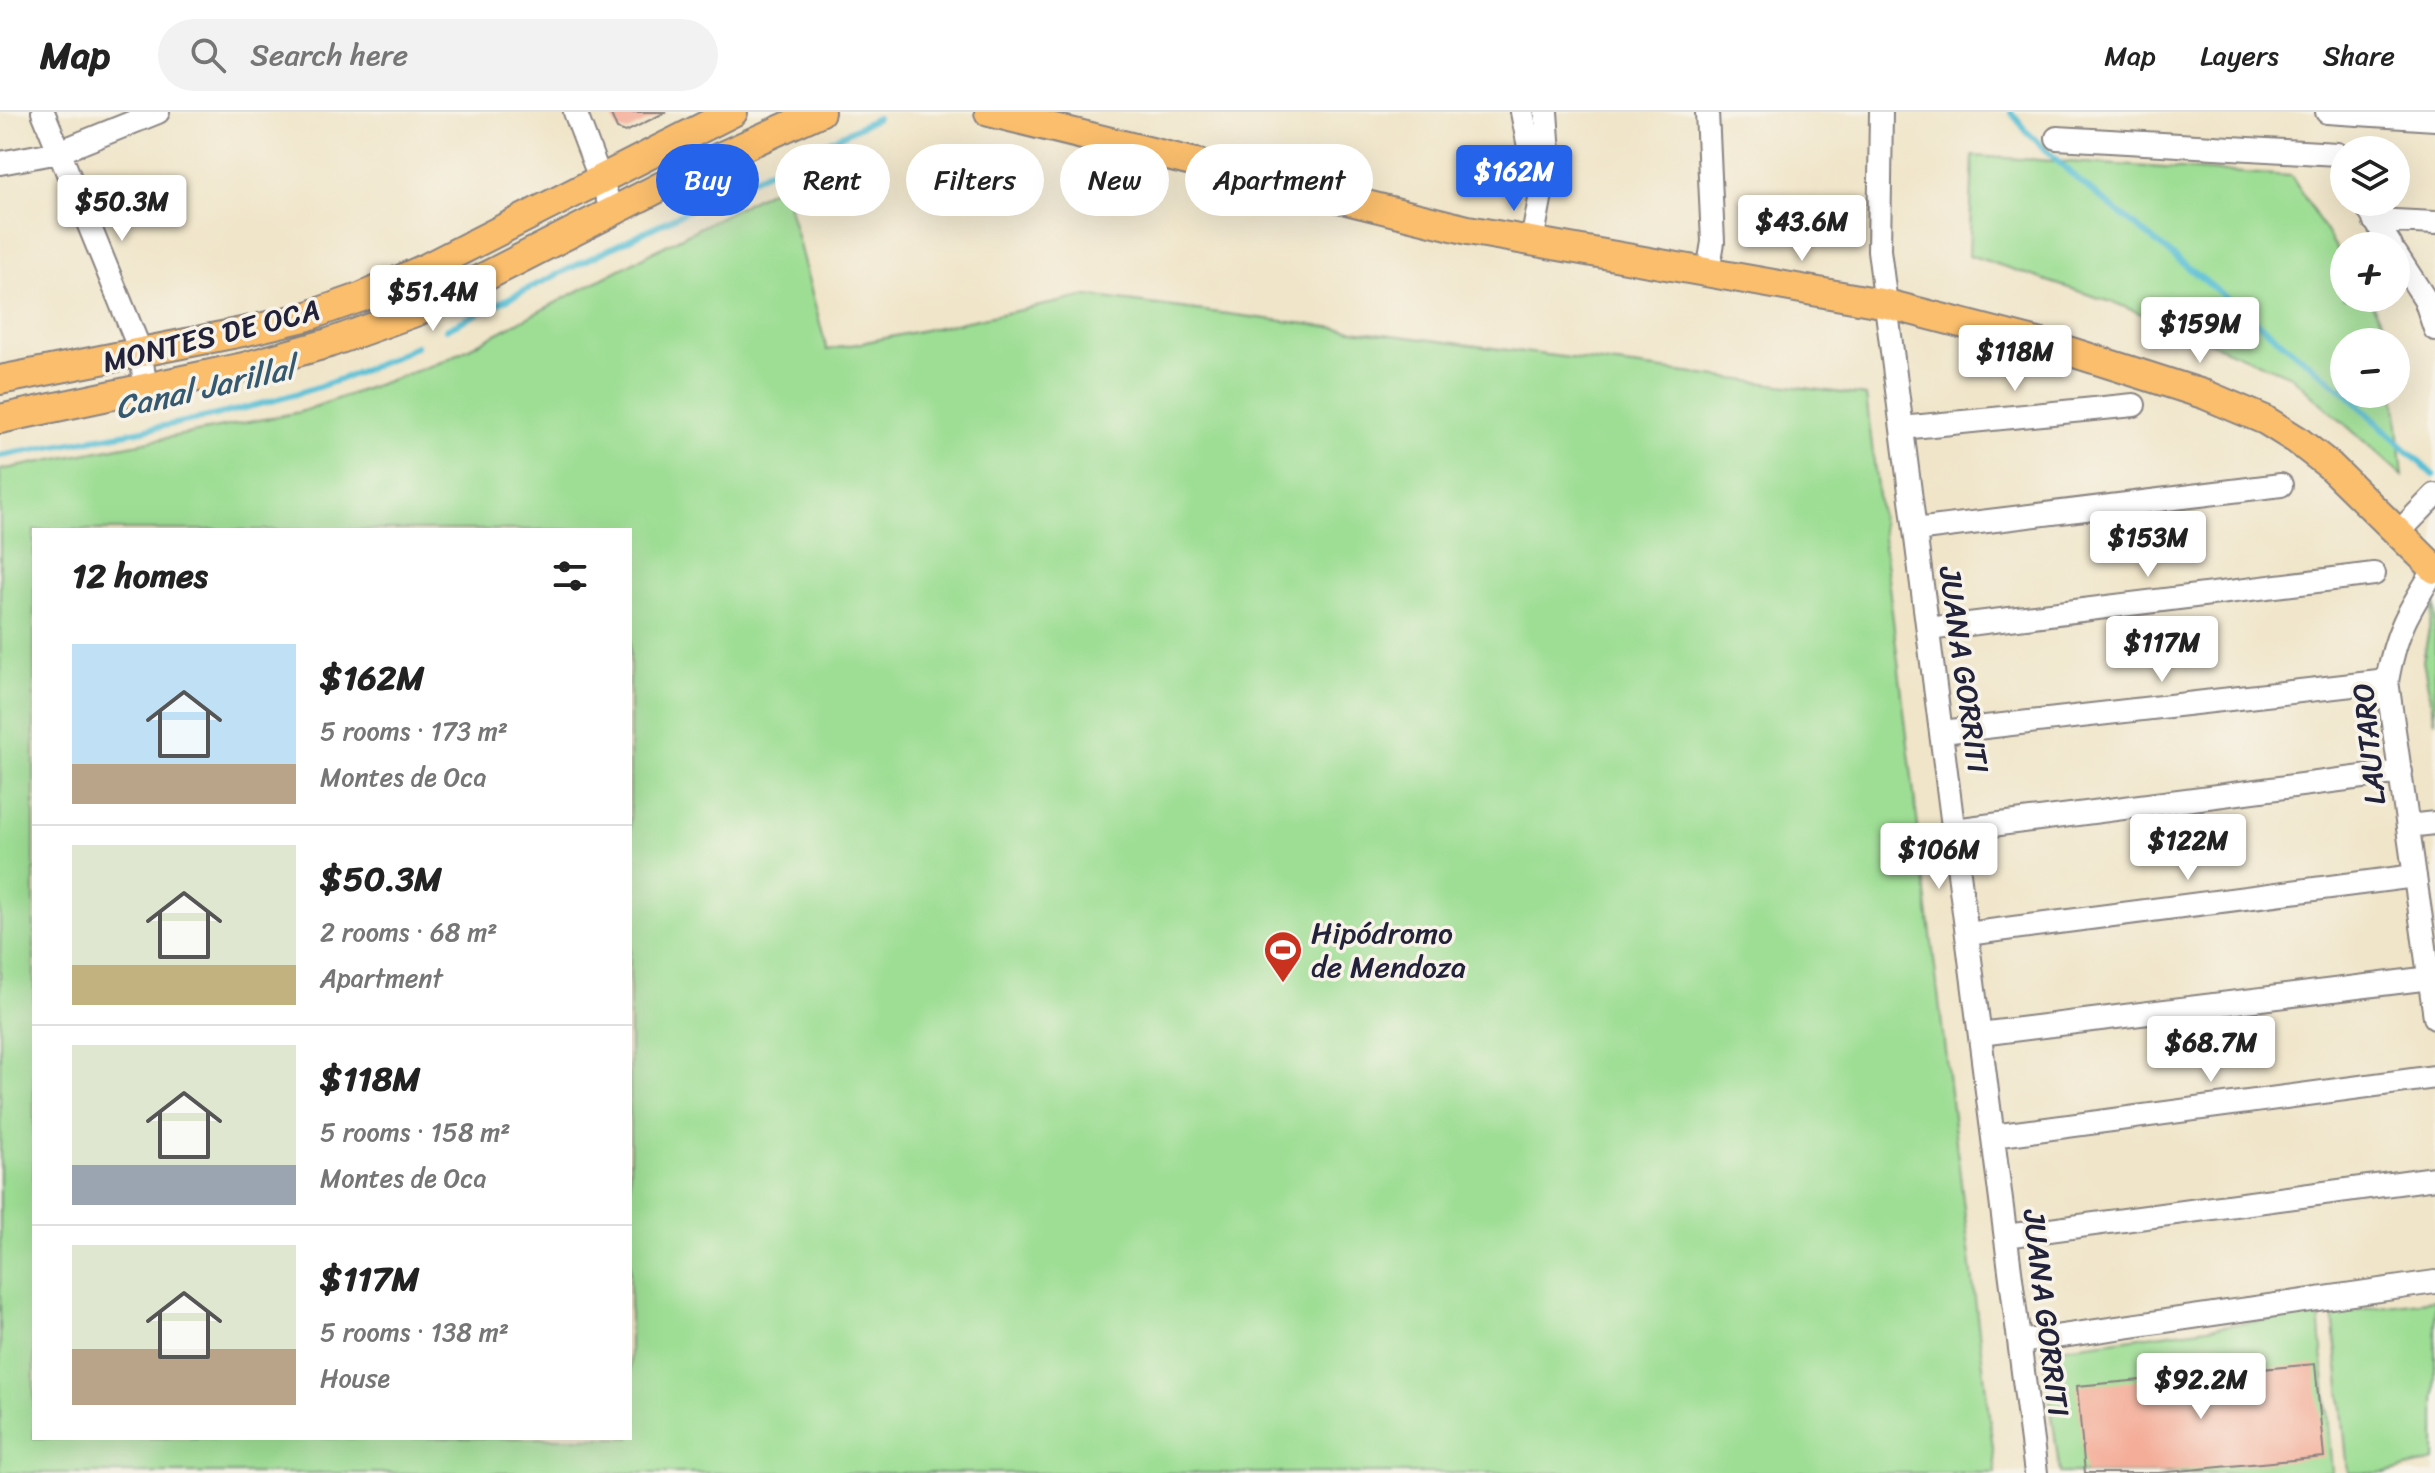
<!DOCTYPE html>
<html lang="en">
<head>
<meta charset="utf-8">
<style>
  body { margin:0; font-family:Sriracha,sans-serif; background:#f2f2f2; color:#222; height:100vh; display:flex; flex-direction:column; font-size:30px; white-space:nowrap }
  * { box-sizing:border-box; margin:0 }
  p { font-size:26px; color:#767676 }
  .icon { flex:none; width:44px; height:44px; fill:none; stroke:currentColor; stroke-width:2; stroke-linecap:round; stroke-linejoin:round }
  .map { position:relative; flex:1; overflow:hidden }
  .drawer { position:absolute; left:32px; top:416px; width:600px; height:912px; display:flex; flex-direction:column; background:#fff; border-radius:0px; box-shadow:0 8px 32px #0002 }
  .drawer>* { flex:none }
  .hud { position:absolute; left:656px; top:32px; width:760px; height:72px; display:flex; gap:16px }
  .fabs { position:absolute; left:2330px; top:24px; display:grid; gap:16px }
  .fabs a { display:grid; place-items:center; width:80px; height:80px; border-radius:50%; background:#fff; box-shadow:0 8px 32px #0002; font-size:40px }
  .price { position:absolute; translate:-50% -68px; padding:0 18px; border-radius:8px; background:#fff; color:#222; font-size:26px; line-height:52px; filter:drop-shadow(0 2px 4px #0008) }
  .price::after { content:''; position:absolute; left:50%; top:48px; width:24px; height:18px; margin-left:-12px; background:inherit; clip-path:polygon(0 0,100% 0,50% 100%) }
  .price.selected { background:#2563eb; color:#fff }
  ul { padding:0; list-style:none }
  li { display:flex; align-items:center; gap:24px; height:200px; padding:0 40px }
  li+li { border-top:2px solid #e0e0e0 }
  li span { display:grid; place-items:center; flex:none; width:224px; height:160px; border-radius:0px; color:#555 }
  li>.icon { margin-inline-start:auto }
  span .icon { width:96px; height:96px; fill:#fffc; stroke-width:1 }
  li b { font-size:34px }
  h2 { display:flex; justify-content:space-between; align-items:center; height:96px; padding:0 40px; font-size:34px }
  .chip { padding:0 28px; border-radius:36px; background:#fff; box-shadow:0 8px 32px #0002; font-size:28px; line-height:72px }
  .chip.selected { background:#2563eb; color:#fff }
  header { display:flex; align-items:center; gap:48px; box-sizing:border-box; height:112px; padding:0 40px; background:#fff; border-bottom:2px solid #e0e0e0 }
  header strong { font-size:38px }
  nav { display:flex; gap:44px; margin-inline-start:auto; font-size:28px }
  .search { width:560px; height:72px; background:#f2f2f2; display:flex; align-items:center; gap:20px; box-sizing:border-box; padding:0 28px; border-radius:44px; color:#767676; font-size:30px }
  .map>svg:first-child { display:block }
  .green { fill:#9ede94; stroke:#608068; stroke-width:2; fill-rule:evenodd }
  .lines { fill:none; stroke-linecap:round; stroke-linejoin:round }
  .stream { stroke:#58bfd5; stroke-width:6 }
  .building { fill:#f4ad99 }
  .minor-casing { stroke:#898482; stroke-width:26 }
  .major-casing { stroke:#898482; stroke-width:32 }
  .minor { stroke:#fff; stroke-width:22 }
  .major { stroke:#fabe6d; stroke-width:28 }
  .labels { text-anchor:middle; dominant-baseline:central; stroke-width:7; stroke-linejoin:round; paint-order:stroke }
  .street-label { font-size:30px; fill:#22223b; stroke:#f7f3e8 }
  .poi-label { font-size:30px; fill:#22223b; stroke:#f7f3e8; text-anchor:start }
  .water-label { font-size:32px; font-style:italic; fill:#355971; stroke:#f7f3e8 }
</style>
</head>
<body>
<header>
<strong>Map</strong>
<div class="search"><svg class="icon" aria-label="search" viewBox="0 0 24 24"><circle cx="10" cy="10" r="6"/><path d="M15 15l6 6"/></svg>Search here</div>
<nav><a>Map</a><a>Layers</a><a>Share</a></nav>
</header>
<div class="map">
<svg width="2435" height="1361" viewBox="0 0 2435 1361">
  <rect width="100%" height="100%" fill="#f7f3e8"/>
  <filter id="ink" filterUnits="userSpaceOnUse"><feTurbulence type="fractalNoise" baseFrequency=".0125" numOctaves="2"/><feDisplacementMap in="SourceGraphic" scale="16" xChannelSelector="R" yChannelSelector="G"/><feConvolveMatrix kernelMatrix="1 2 1 2 8 2 1 2 1" color-interpolation-filters="sRGB"/></filter>
  <filter id="wash" filterUnits="userSpaceOnUse"><feTurbulence type="fractalNoise" baseFrequency=".006" numOctaves="4" result="noise"/><feDisplacementMap in="SourceGraphic" scale="32" xChannelSelector="R" yChannelSelector="G"/><feGaussianBlur stdDeviation="1.8" result="paint"/><feColorMatrix in="noise" values="0 0 0 0 0 0 0 0 0 0 0 0 0 0 0 0 0 1.4 0 .05"/><feComposite in="paint" operator="in"/></filter>
  <g filter="url(#wash)">
    <rect width="100%" height="100%" fill="#f0e5c9"/>
    <path class="green" d="M1973 44 2291 64 2344 148V186H2368L2388 218 2389 230H2344V282H2395L2403 364 2291 264 2120 193 1969 143Z
      M783 72 827 238 1088 184 1866 284 1996 1361H0V358L300 300 444 249ZM630 418V1326H34V418Z
      M2435 486V610L2423 549Z
      M2435 1188V1349L2386 1361H2348L2333 1201Z
      M2319 1201 2332 1361H2060L2043 1238Z"/>
    <g class="lines">
      <path class="stream" d="M2011 0 2026 19 2079 69 2344 279
        M446 217 877 6
        M2347 282 2433 363
        M0 344C133 319 296 298 416 234"/>
    </g>
    <g id="blocks">
      <path class="building" d="M610 0H666L626 20 617 17Z
        M2315 1252 2324 1345 2158 1361H2085L2077 1274Z"/>
    </g>
  </g>
  <g filter="url(#ink)">
    <use href="#blocks" fill-opacity="0" stroke="#898482" stroke-width="2"/>
    <g class="lines">
      <g class="minor-casing">
        <path id="minor" d="M43 0 140 238 146 277
          M575 0 612 98
          M1522 0 1532 50 1540 77
          M1707 0 1713 130 1708 160
          M1881 0 1879 138 2036 1361
          M2327 0 2435 7
          M2057 26 2337 42
          M0 51 59 40 158 0
          M2364 90 2391 134
          M2374 108 2435 111
          M1532 129 1549 41 1546 0
          M2396 142 2425 187 2435 217
          M1902 316 2134 293
          M1915 418 2281 373
          M2399 420 2435 383
          M2435 457C2408 500 2396 518 2387 569L2435 905
          M1928 517 2374 462
          M1942 620 2387 569
          M2408 714 2435 711
          M1954 718 2401 660
          M1967 822 2415 764
          M1980 922 2430 866
          M1993 1024 2435 965
          M2006 1124 2435 1066
          M2020 1230 2435 1170"/>
      </g>
      <g class="major-casing">
        <path id="major" d="M989 0 1468 118 1887 192 2065 238 2147 264 2206 283 2265 308 2297 328 2329 353 2435 457
          M0 268 247 219 305 205 362 185 428 155 733 0
          M0 307 244 255 329 231 418 199 715 47 820 0"/>
      </g>
      <use href="#minor" class="minor"/>
      <use href="#major" class="major"/>
    </g>
  </g>
  <defs>
    <g id="stadium-pin" transform="scale(2)"><path d="M0 17L-7.5 6A9.5 9.5 0 1 1 7.5 6Z" fill="#c8321e" stroke="#f7f3e8"/><path d="M0-5a6.5 5 0 1 0 0 10a6.5 5 0 1 0 0-10ZM-3.5-1.8h7v3.6h-7Z" fill="#fff"/></g>
  </defs>
  <g fill-rule="evenodd">
    <use href="#stadium-pin" x="1283" y="838"/>
  </g>
  <g class="labels">
    <g class="street-label">
      <text transform="translate(211 224) rotate(-14)">MONTES DE OCA</text>
      <text transform="translate(1964 558) rotate(82)">JUANA GORRITI</text>
      <text transform="translate(2369 632) rotate(-96)">LAUTARO</text>
      <text transform="translate(2046 1201) rotate(83)">JUANA GORRITI</text>
    </g>
    <g class="poi-label">
      <text x="1311" y="821">Hipódromo<tspan x="1311" dy="34">de Mendoza</tspan></text>
    </g>
    <g class="water-label">
      <text transform="translate(205 276) rotate(-13)">Canal Jarillal</text>
    </g>
  </g>
</svg>
<div class="fabs">
<a><svg class="icon" aria-label="layers" viewBox="0 0 24 24"><path d="M12 4l9 5-9 5-9-5zM3 14l9 5 9-5"/></svg></a>
<a>+</a>
<a>−</a>
</div>
<b class="price selected" style="left:1514px;top:101px">$162M</b>
<b class="price" style="left:122px;top:131px">$50.3M</b>
<b class="price" style="left:1802px;top:151px">$43.6M</b>
<b class="price" style="left:433px;top:221px">$51.4M</b>
<b class="price" style="left:2200px;top:253px">$159M</b>
<b class="price" style="left:2015px;top:281px">$118M</b>
<b class="price" style="left:2148px;top:467px">$153M</b>
<b class="price" style="left:2162px;top:572px">$117M</b>
<b class="price" style="left:2188px;top:770px">$122M</b>
<b class="price" style="left:1939px;top:779px">$106M</b>
<b class="price" style="left:2211px;top:972px">$68.7M</b>
<b class="price" style="left:2201px;top:1309px">$92.2M</b>
<div class="hud">
<a class="chip selected">Buy</a>
<a class="chip">Rent</a>
<a class="chip">Filters</a>
<a class="chip">New</a>
<a class="chip">Apartment</a>
</div>
<section class="drawer">
<h2>12 homes<svg class="icon" aria-label="filters" viewBox="0 0 24 24"><path d="M4 7h16M4 17h16"/><circle cx="9" cy="7" r="2"/><circle cx="15" cy="17" r="2"/></svg></h2>
<ul>
<li><span style="background:linear-gradient(#bfe0f5 75%,#b9a48a 0)"><svg class="icon" aria-label="home" viewBox="0 0 24 24"><path d="M3 11l9-7 9 7M6 9v11h12V9"/></svg></span><div><b>$162M</b><p>5 rooms · 173 m²</p><p>Montes de Oca</p></div></li>
<li><span style="background:linear-gradient(#dfe7d0 75%,#c2b280 0)"><svg class="icon" aria-label="home" viewBox="0 0 24 24"><path d="M3 11l9-7 9 7M6 9v11h12V9"/></svg></span><div><b>$50.3M</b><p>2 rooms · 68 m²</p><p>Apartment</p></div></li>
<li><span style="background:linear-gradient(#dfe7d0 75%,#9aa5b1 0)"><svg class="icon" aria-label="home" viewBox="0 0 24 24"><path d="M3 11l9-7 9 7M6 9v11h12V9"/></svg></span><div><b>$118M</b><p>5 rooms · 158 m²</p><p>Montes de Oca</p></div></li>
<li><span style="background:linear-gradient(#dfe7d0 65%,#b9a48a 0)"><svg class="icon" aria-label="home" viewBox="0 0 24 24"><path d="M3 11l9-7 9 7M6 9v11h12V9"/></svg></span><div><b>$117M</b><p>5 rooms · 138 m²</p><p>House</p></div></li>
</ul>
</section>
</div>
</body>
</html>
